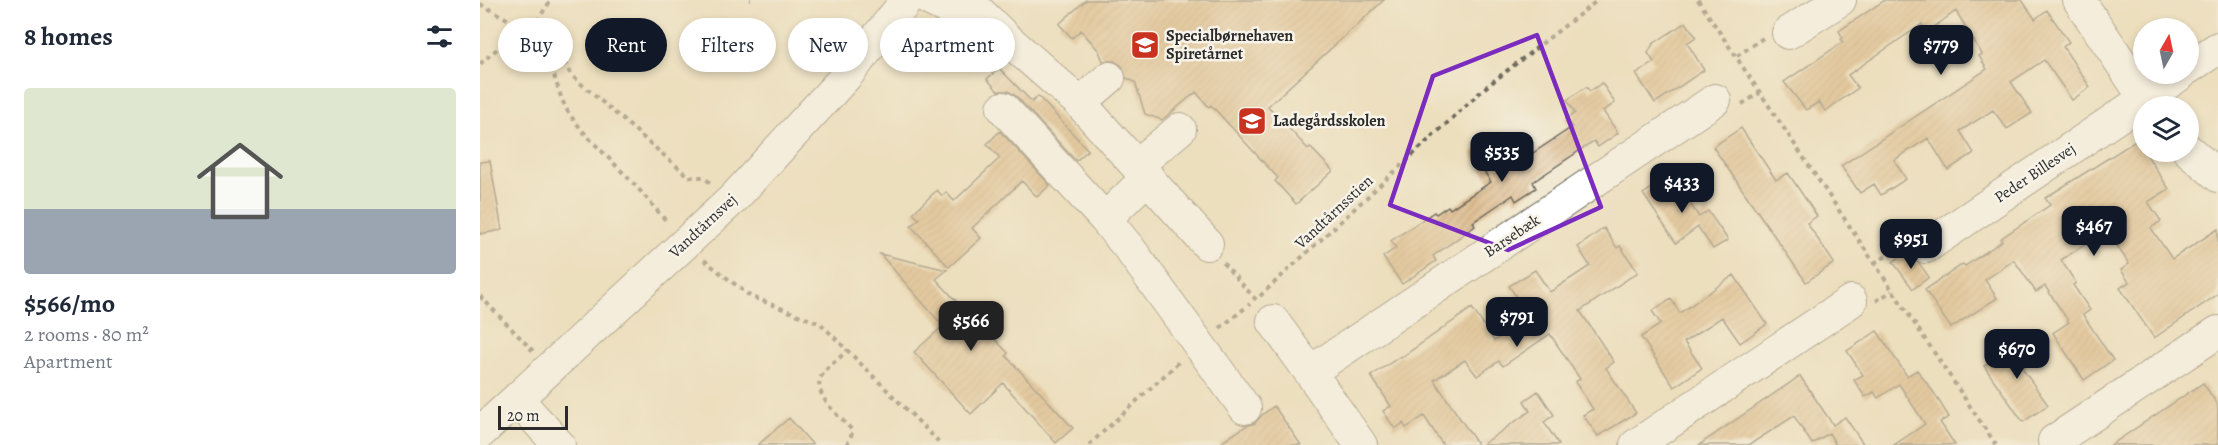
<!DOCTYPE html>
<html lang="en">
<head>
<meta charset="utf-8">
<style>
  body { margin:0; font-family:Alegreya,serif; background:#f6f6f7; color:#1f2937; height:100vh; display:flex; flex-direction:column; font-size:22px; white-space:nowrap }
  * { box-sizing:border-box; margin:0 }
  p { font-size:20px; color:#747a83 }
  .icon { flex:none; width:33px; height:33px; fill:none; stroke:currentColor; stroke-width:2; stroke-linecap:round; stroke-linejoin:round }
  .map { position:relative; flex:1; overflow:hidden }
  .side { display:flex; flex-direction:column; background:#fff; width:480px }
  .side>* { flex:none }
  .guide { position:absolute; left:18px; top:18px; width:570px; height:54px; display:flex; gap:12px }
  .needle { width:39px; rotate:9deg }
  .buttons { position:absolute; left:1653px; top:18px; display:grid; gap:12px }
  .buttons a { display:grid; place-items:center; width:66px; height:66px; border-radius:50%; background:#fff; box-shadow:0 3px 9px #0003; font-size:30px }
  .scale { position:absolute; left:18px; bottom:15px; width:70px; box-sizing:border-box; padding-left:6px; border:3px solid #2b2b2b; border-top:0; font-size:16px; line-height:21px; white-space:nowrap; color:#2b2b2b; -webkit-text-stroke:4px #f7f3e8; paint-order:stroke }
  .price { position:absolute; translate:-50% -51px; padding:0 14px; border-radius:12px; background:#111827; color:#fff; font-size:20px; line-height:39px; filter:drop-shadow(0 2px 3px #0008) }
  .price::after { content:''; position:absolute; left:50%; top:36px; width:18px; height:14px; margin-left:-9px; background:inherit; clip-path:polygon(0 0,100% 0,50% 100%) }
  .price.active { background:#222; color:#fff }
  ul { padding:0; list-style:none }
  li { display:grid; align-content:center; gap:12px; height:318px; padding:0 24px }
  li+li { border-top:2px solid #e0e1e3 }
  li span { display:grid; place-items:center; height:186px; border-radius:6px; color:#555 }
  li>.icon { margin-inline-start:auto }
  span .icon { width:108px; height:108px; fill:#fffc; stroke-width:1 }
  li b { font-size:26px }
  h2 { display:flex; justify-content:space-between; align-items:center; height:72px; padding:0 24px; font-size:26px }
  .chip { padding:0 21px; border-radius:27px; background:#fff; box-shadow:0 3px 9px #0003; font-size:21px; line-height:54px }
  .chip.active { background:#111827; color:#fff }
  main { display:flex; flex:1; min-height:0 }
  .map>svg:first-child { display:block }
  .building { fill:url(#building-hatch) }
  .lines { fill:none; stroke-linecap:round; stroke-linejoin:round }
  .minor-casing { stroke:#6f6a5e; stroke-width:34 }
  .path { stroke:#6f6a5e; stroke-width:4; stroke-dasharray:4.5 4.5; stroke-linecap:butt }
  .minor { stroke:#fff; stroke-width:32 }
  .marked { fill:none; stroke:#7b2cbf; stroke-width:4.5; stroke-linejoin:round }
  .labels { text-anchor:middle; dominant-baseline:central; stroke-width:5; stroke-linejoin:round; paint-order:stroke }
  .poi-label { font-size:16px; font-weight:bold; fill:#2b2b2b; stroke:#f7f3e8; text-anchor:start }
  .street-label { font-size:16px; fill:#2b2b2b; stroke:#f7f3e8 }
</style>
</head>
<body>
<main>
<section class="side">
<h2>8 homes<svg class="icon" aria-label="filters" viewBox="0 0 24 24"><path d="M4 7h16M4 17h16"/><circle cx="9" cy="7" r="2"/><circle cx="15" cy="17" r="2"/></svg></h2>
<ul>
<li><span style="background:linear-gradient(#dfe7d0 65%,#9aa5b1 0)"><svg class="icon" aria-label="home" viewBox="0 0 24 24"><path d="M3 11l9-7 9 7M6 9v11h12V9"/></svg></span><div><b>$566/mo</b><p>2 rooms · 80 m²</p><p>Apartment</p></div></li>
</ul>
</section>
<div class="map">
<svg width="1738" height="445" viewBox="0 0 1738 445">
  <defs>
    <pattern id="building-hatch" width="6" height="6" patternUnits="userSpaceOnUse" patternTransform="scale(1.5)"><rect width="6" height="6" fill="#d8af79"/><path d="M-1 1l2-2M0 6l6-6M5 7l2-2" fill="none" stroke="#af8f63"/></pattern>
  </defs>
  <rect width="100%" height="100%" fill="#f7f3e8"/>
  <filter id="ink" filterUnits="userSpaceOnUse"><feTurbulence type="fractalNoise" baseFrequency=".0167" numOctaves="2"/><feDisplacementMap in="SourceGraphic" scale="12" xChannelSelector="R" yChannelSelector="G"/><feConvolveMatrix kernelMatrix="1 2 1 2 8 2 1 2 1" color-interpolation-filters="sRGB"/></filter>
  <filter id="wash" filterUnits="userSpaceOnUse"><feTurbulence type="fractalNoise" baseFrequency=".008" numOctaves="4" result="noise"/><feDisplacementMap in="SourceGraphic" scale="24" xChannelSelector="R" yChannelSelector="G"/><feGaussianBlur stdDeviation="1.35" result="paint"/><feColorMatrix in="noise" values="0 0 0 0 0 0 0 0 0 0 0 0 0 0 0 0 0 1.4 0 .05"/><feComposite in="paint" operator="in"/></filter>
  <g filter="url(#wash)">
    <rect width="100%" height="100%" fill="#ecdfbd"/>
    <g id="blocks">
      <path class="building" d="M606 0H904L788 106 828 149 830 147 853 171 816 204 795 181 798 178 731 105 729 107 716 92 682 120 665 114 655 82 646 78 642 66 634 61H623L619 51 601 30 592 38 579 24Z
        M1405 0H1542L1555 19 1567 10 1589 42 1583 47 1610 87 1592 100 1564 60 1531 82 1552 113 1527 129 1513 110 1480 131 1494 153 1468 170 1448 138 1414 160 1426 179 1401 195 1394 184 1380 193 1361 166 1507 69 1499 56 1502 54 1476 11 1447 32 1442 24 1368 75 1378 88 1345 111 1339 102 1326 110 1304 82 1363 42 1361 39 1363 38 1359 31Z
        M1206 22 1216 37 1207 43 1224 70 1175 103 1156 74 1174 62 1168 53 1173 44Z
        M519 68 552 102 558 96 608 150 596 161 536 96 528 91H518L507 79Z
        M1122 83 1135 103 1123 111 1138 133 1118 147 1114 141 1053 182 1056 188 1036 201 1033 195 993 222 995 226 953 256 956 261 922 284 903 257 916 248 911 241 954 212 956 214 968 206 970 209 1011 182 992 153 1008 142 1013 149 1025 141 1029 146 1031 145 1041 161 1092 127 1086 119 1095 113 1087 100 1106 87 1110 91Z
        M1261 128 1296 180 1308 173 1337 216 1327 223 1354 263 1326 282 1233 147Z
        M520 131 570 185 557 197 542 181 492 228 501 238 469 267 431 226 439 219 433 213 457 190 462 196 466 192 474 201 520 158 507 144Z
        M1657 140 1689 189 1668 202 1681 221 1671 228 1692 259 1738 229V294L1674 338 1640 288 1649 282 1641 270 1649 264 1627 230 1581 260 1596 283 1593 285 1610 310 1603 315 1633 360 1604 380 1573 333 1589 322 1565 286 1556 292 1534 260 1505 280 1517 298 1471 328 1445 290 1483 264 1485 266 1522 241 1520 239 1570 205 1565 198Z
        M10 161 22 230 0 234V162Z
        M1191 175 1219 217 1228 211 1248 240 1233 249 1218 227 1196 243 1163 194Z
        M1124 228 1137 248 1140 246 1158 272 1100 311 1134 362 1126 368 1156 413 1118 436 1103 415 1113 409 1095 382 1100 379 1070 334 1023 366 1019 361 997 376 985 360 954 380 998 445H963L944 416 926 428 923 423 915 429 903 411 911 406 891 376 921 356 922 357 992 308 1014 341 1050 317 1029 286 1055 270 1070 292 1110 266 1098 247Z
        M1429 251 1431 258 1439 263 1449 277 1433 289 1413 262Z
        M400 254 467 270 456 279 507 334 509 333 528 353 526 356 593 428 576 443 523 383 491 414 434 352 463 326Z
        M1254 275 1287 324 1260 343 1242 317 1204 342 1222 368 1194 387 1161 337 1181 324 1172 311 1191 299 1200 313Z
        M1397 331 1427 376 1437 370 1454 393 1469 417 1460 422 1475 445H1414L1445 424 1419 384 1398 398 1394 392 1385 397 1374 380 1383 375 1367 351Z
        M1544 339 1557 358 1542 368 1568 405 1543 422 1504 366Z
        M1320 376 1353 425 1365 417 1384 445H1356L1349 433 1332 444 1314 416 1269 445H1219Z
        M1723 383 1738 405V445H1631Z
        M1058 391 1074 415 1064 422 1079 445H1002L1050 411 1044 401Z
        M794 406 821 445H738L766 426 775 423 782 415Z
        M309 418 333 445H278Z"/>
    </g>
  </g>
  <g filter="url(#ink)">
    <use href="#blocks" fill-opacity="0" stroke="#6f6a5e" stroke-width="1.5"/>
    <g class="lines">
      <g class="minor-casing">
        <path id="minor" d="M450 0 505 27
          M487 0 525 37 600 103 727 244
          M1599 0 1670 106
          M1308 33 1360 0
          M1708 68 1738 48
          M600 103 629 78
          M523 108 625 219
          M1708 150 1738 176
          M657 165 700 129
          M668 177 625 219 649 248 765 408
          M1446 247 1701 74
          M793 321 830 372
          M37 399 79 445
          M0 433 254 198 367 75 427 0
          M1574 441 1738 332
          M881 445 830 372 1235 100
          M1156 445 1371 301"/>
      </g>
      <path class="path" d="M270 0H271
        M1218 0 1516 445
        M0 4 42 27 65 48 82 100 89 114 106 135 156 186 188 223
        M45 28 64 35 78 51 91 75 209 177H223L231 183
        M1257 56 1283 38
        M0 64 42 27 57 21 71 0
        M1262 104 1280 93
        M224 260 270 296 341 324 462 445
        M743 263 778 302
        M1394 263 1420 249
        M0 296 53 351
        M780 296 1006 87 1118 0
        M1396 301 1412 291
        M740 328 770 304
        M367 445 373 431C361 418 332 395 341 377 346 367 360 358 368 350
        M609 445 700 361"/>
      <use href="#minor" class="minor"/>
    </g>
  </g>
  <path d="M0 0H1738V445H0ZM1057 35 1121 207 1028 250 910 205 953 76Z" fill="#ecdfbd" fill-opacity=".55" fill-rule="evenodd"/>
  <path class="marked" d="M1057 35 1121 207 1028 250 910 205 953 76Z"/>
  <defs>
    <g id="school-square" transform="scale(1.5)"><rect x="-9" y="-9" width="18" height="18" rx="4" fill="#c8321e" stroke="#f7f3e8"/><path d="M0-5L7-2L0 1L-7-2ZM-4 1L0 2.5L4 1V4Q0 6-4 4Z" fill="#fff"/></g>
  </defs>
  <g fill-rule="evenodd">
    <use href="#school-square" x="665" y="45"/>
    <use href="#school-square" x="772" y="121"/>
  </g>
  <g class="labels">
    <g class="poi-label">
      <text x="686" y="36">Specialbørnehaven<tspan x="686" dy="18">Spiretårnet</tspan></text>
      <text x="793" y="121">Ladegårdsskolen</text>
    </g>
    <g class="street-label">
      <text transform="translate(1555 173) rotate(-34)">Peder Billesvej</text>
      <text transform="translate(854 212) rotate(-43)">Vandtårnsstien</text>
      <text transform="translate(223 226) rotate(-43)">Vandtårnsvej</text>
      <text transform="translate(1032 236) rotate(-34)">Barsebæk</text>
    </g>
  </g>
</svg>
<div class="buttons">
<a><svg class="needle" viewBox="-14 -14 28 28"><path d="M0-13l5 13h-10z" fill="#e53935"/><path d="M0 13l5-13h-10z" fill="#747a83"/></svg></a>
<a><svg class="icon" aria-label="layers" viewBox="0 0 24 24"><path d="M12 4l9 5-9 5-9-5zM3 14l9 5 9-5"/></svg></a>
</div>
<div class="scale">20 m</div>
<b class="price" style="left:1461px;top:76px">$779</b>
<b class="price" style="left:1022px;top:183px">$535</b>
<b class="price" style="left:1202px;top:214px">$433</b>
<b class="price" style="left:1614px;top:257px">$467</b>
<b class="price" style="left:1431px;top:270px">$951</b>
<b class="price" style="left:1037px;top:348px">$791</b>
<b class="price active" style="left:491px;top:352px">$566</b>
<b class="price" style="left:1537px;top:380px">$670</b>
<div class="guide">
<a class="chip">Buy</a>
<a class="chip active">Rent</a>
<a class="chip">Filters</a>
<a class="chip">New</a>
<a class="chip">Apartment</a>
</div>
</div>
</main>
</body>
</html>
